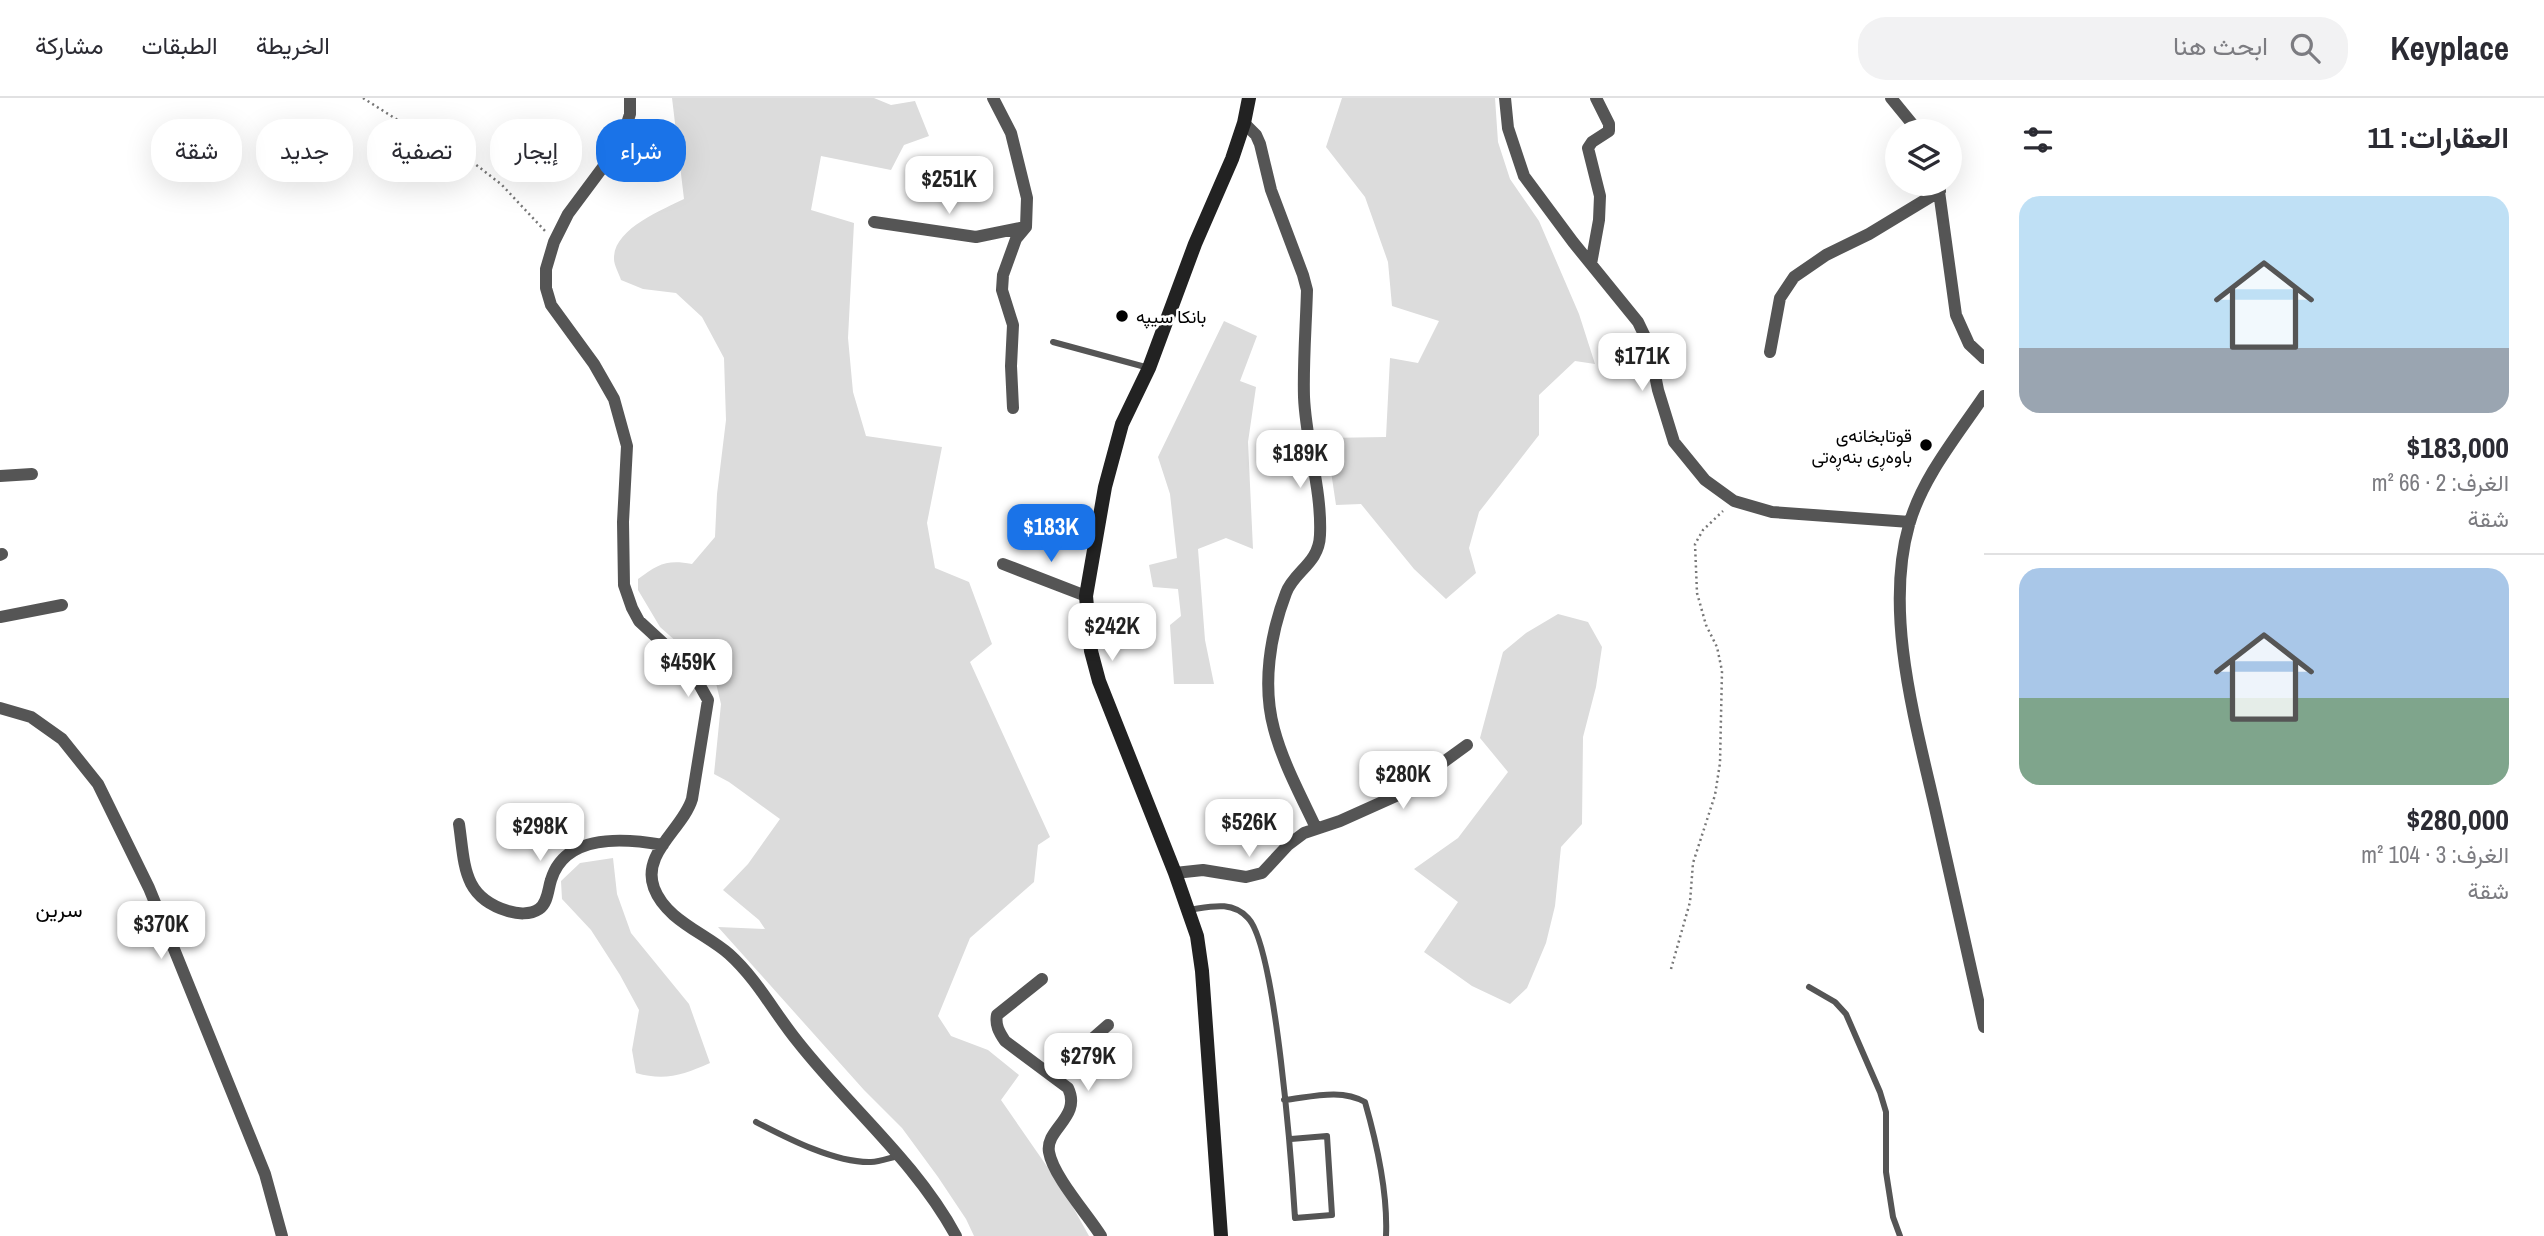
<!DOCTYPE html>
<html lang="ar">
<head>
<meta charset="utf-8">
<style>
  body { margin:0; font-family:"Archivo Narrow",Vazirmatn,sans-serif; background:#f2f2f3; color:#2b2b33; direction:rtl; height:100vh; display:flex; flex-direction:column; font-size:26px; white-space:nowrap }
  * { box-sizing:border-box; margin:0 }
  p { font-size:23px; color:#7c7c81 }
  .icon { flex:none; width:38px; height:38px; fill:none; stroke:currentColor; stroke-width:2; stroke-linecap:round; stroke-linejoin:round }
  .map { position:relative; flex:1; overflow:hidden; direction:ltr }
  .details { display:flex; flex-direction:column; background:#fff; width:560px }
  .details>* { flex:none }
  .hud { position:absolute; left:21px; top:21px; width:665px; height:63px; direction:rtl; display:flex; gap:14px }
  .buttons { position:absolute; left:1885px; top:21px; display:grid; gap:14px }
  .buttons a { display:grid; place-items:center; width:77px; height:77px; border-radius:50%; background:#fff; box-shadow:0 7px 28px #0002; font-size:35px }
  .price { position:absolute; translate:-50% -60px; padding:0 16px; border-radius:14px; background:#fff; color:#222; font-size:23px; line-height:46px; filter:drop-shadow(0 2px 4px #0008) }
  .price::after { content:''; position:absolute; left:50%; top:42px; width:21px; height:16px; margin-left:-10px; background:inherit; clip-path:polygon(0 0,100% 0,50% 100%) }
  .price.active { background:#1a73e8; color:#fff }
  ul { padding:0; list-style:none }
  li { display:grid; align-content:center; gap:14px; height:371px; padding:0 35px }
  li+li { border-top:2px solid #e1e1e2 }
  li span { display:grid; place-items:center; height:217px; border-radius:21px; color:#555 }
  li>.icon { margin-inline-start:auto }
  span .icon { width:126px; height:126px; fill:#fffc; stroke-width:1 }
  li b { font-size:30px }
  h2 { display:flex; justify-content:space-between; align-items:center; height:84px; padding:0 35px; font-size:30px }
  .tag { padding:0 24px; border-radius:28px; background:#fff; box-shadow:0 7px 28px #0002; font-size:24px; line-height:63px }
  .tag.active { background:#1a73e8; color:#fff }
  header { display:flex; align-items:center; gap:42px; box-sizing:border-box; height:98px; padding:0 35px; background:#fff; border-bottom:2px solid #e1e1e2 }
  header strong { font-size:33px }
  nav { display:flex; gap:38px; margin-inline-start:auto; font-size:24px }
  .search { width:490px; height:63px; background:#f2f2f3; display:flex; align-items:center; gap:18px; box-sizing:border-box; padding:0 24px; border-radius:28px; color:#7c7c81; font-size:26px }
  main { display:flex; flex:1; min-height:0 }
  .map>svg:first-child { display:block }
  .green { fill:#dcdcdc }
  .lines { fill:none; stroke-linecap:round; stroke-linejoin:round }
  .path { stroke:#777; stroke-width:2.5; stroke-dasharray:2 3.5; stroke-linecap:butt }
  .lane { stroke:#555; stroke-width:6 }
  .street { stroke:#555; stroke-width:12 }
  .secondary { stroke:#222; stroke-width:14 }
  .poi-dot { fill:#000; stroke:#fff; stroke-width:2.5 }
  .labels { text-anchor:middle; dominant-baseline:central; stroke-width:5; stroke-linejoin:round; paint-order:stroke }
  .poi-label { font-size:18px; fill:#000; stroke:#fff; text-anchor:start }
  .quarter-label { font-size:21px; fill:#000; stroke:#fff }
</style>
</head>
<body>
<header>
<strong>Keyplace</strong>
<div class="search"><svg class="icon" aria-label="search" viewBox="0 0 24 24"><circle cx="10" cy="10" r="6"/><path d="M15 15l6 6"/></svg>ابحث هنا</div>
<nav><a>الخريطة</a><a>الطبقات</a><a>مشاركة</a></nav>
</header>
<main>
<section class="details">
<h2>العقارات: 11<svg class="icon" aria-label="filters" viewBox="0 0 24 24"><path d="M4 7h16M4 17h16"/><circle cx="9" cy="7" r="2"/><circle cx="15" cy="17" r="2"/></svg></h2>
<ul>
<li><span style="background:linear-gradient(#bfe0f5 70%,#9aa5b1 0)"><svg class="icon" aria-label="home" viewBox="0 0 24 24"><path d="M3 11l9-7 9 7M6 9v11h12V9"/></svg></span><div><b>$183,000</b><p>الغرف: 2 · 66 m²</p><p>شقة</p></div></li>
<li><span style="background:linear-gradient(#a9c7e8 60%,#7fa58c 0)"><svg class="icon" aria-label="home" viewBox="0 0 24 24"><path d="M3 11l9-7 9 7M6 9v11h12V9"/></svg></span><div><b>$280,000</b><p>الغرف: 3 · 104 m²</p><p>شقة</p></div></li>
</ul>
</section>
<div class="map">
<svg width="1984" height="1138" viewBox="0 0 1984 1138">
  <rect width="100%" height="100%" fill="#fff"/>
  <path class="green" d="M672 0H874L891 7 915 3 929 38 904 47 891 72 821 58 811 112 854 125 848 240 853 294 866 338 942 349 927 425 935 470 969 484 992 546 970 564 1050 739 1038 747 1034 784 970 840 938 918 951 938 988 952 1019 977 1001 1002 1064 1093 1089 1138H974L966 1121 938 1079 902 1030 864 992 718 829 765 831 759 822 723 792 748 766 780 721 729 684 714 676 721 606 714 577 660 529 638 492V481C658 466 667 461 692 466L715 439 717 396 726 322 724 260 702 219 676 195 643 191 621 182C619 176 614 167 614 161 613 131 662 112 684 101Z
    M1342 0H1495L1498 44 1510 81 1539 123 1579 216 1595 266 1575 263 1539 297V337L1479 414 1469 450 1476 475 1446 501 1414 471 1361 406 1336 407 1326 340 1386 339 1390 260 1418 265 1439 223 1392 208 1388 164 1365 99 1326 49Z
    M1224 223 1257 238 1240 283 1256 289 1248 344 1253 451 1226 440 1198 451 1205 542 1214 586H1174L1170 527 1181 518 1178 491 1153 489 1149 467 1177 460 1170 396 1158 359Z
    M1558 516 1588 524 1602 549 1596 589 1583 639 1582 726 1561 749 1555 808 1546 845 1527 890 1510 906 1472 888 1424 854 1458 804 1414 771 1458 740 1508 674 1480 640 1503 554 1526 535Z
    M613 760 617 796 631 835 689 906 710 965C683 977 665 983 636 975L632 952 639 912 620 877 591 832 562 801 561 783 580 765Z"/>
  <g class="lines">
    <path class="path" d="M363 0 418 35 461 55 502 87 545 133
      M1671 871 1690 804 1693 765 1715 697 1720 665 1722 573 1717 549 1706 527 1697 495 1695 446 1703 432 1723 413"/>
    <path class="lane" d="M1053 244 1149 270
      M1188 812C1210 809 1231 802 1248 820 1276 849 1292 1071 1295 1120L1332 1117 1327 1038 1291 1041
      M1809 889 1835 904 1846 916 1880 994 1886 1014V1074L1893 1119 1900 1138
      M1284 1002C1311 999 1341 990 1365 1004 1377 1046 1388 1094 1386 1138
      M756 1024C787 1040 835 1065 871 1064 880 1064 889 1060 898 1058"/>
    <path class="street" d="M630 0V16L623 38 606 65 568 116 554 144 546 171V190L551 207 594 266 614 301 627 348 623 424 624 487 632 510 639 523 690 570 708 602 692 701C683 731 641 755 654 790 666 822 705 835 729 856 757 881 775 916 798 944 850 1010 916 1064 956 1138
      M993 0 1011 35 1027 100 1026 129 1016 141 1003 177 1002 192 1013 227 1011 268 1013 310
      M1505 0 1508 30 1524 78 1573 144 1638 224 1649 247 1658 292 1674 344 1705 382 1734 403 1772 414 1910 424
      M1891 0 1918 33
      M1244 25 1256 37 1260 46 1271 92 1303 177 1307 192C1306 228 1303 264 1304 299 1306 346 1322 391 1320 437 1319 466 1294 473 1286 495 1270 537 1262 587 1274 631 1283 665 1301 698 1316 730
      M1938 86 1956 217 1969 246 1984 260
      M874 124 976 139 1025 129
      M1591 166 1599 122 1600 98 1588 50 1592 44 1609 33V26L1596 0
      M1770 254 1780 200 1794 179 1826 157 1869 136 1940 93
      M1984 298C1957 338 1922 380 1909 427 1884 515 1915 622 1935 710 1951 783 1968 856 1984 929
      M0 378 32 376
      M0 457 2 456
      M1003 466 1086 498
      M0 519 62 507
      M0 610 31 619 62 641 98 686 149 790 176 856 265 1076 282 1138
      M459 726C465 767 462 799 508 813 517 816 530 817 539 811 548 805 548 791 551 782 565 735 624 740 663 747
      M1175 775 1203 772 1246 779 1262 775 1288 747 1304 735 1340 723 1398 697 1467 647
      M1042 881 997 917C995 927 999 934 1005 943L1068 990C1082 1019 1045 1031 1049 1054 1053 1078 1088 1117 1101 1138
      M1051 977 1108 927"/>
    <path class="secondary" d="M1221 1138 1202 873 1197 838 1175 775 1099 583 1091 553 1086 498 1105 389 1122 326 1149 270 1195 146 1232 61 1244 25 1249 0"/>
  </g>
  <g class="poi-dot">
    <circle cx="1122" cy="218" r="7"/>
    <circle cx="1926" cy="347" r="7"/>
  </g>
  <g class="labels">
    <g class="poi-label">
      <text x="1136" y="218">بانکا سیپە</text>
      <text x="1912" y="337" text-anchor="end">قوتابخانەی<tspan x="1912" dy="21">باوەڕی بنەڕەتی</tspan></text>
    </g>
    <g class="quarter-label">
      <text x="59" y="811">سرين</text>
    </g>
  </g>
</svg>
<div class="buttons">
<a><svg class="icon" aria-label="layers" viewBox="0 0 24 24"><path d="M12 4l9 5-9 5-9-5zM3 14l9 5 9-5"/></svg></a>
</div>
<b class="price" style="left:949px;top:118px">$251K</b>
<b class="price" style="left:1642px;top:295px">$171K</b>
<b class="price" style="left:1300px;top:392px">$189K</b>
<b class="price active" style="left:1051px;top:466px">$183K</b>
<b class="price" style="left:1112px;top:565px">$242K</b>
<b class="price" style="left:688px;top:601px">$459K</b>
<b class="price" style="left:1403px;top:713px">$280K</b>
<b class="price" style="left:1249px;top:761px">$526K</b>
<b class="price" style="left:540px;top:765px">$298K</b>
<b class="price" style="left:161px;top:863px">$370K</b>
<b class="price" style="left:1088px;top:995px">$279K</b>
<div class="hud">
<a class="tag active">شراء</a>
<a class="tag">إيجار</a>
<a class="tag">تصفية</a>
<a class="tag">جديد</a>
<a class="tag">شقة</a>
</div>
</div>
</main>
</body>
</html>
